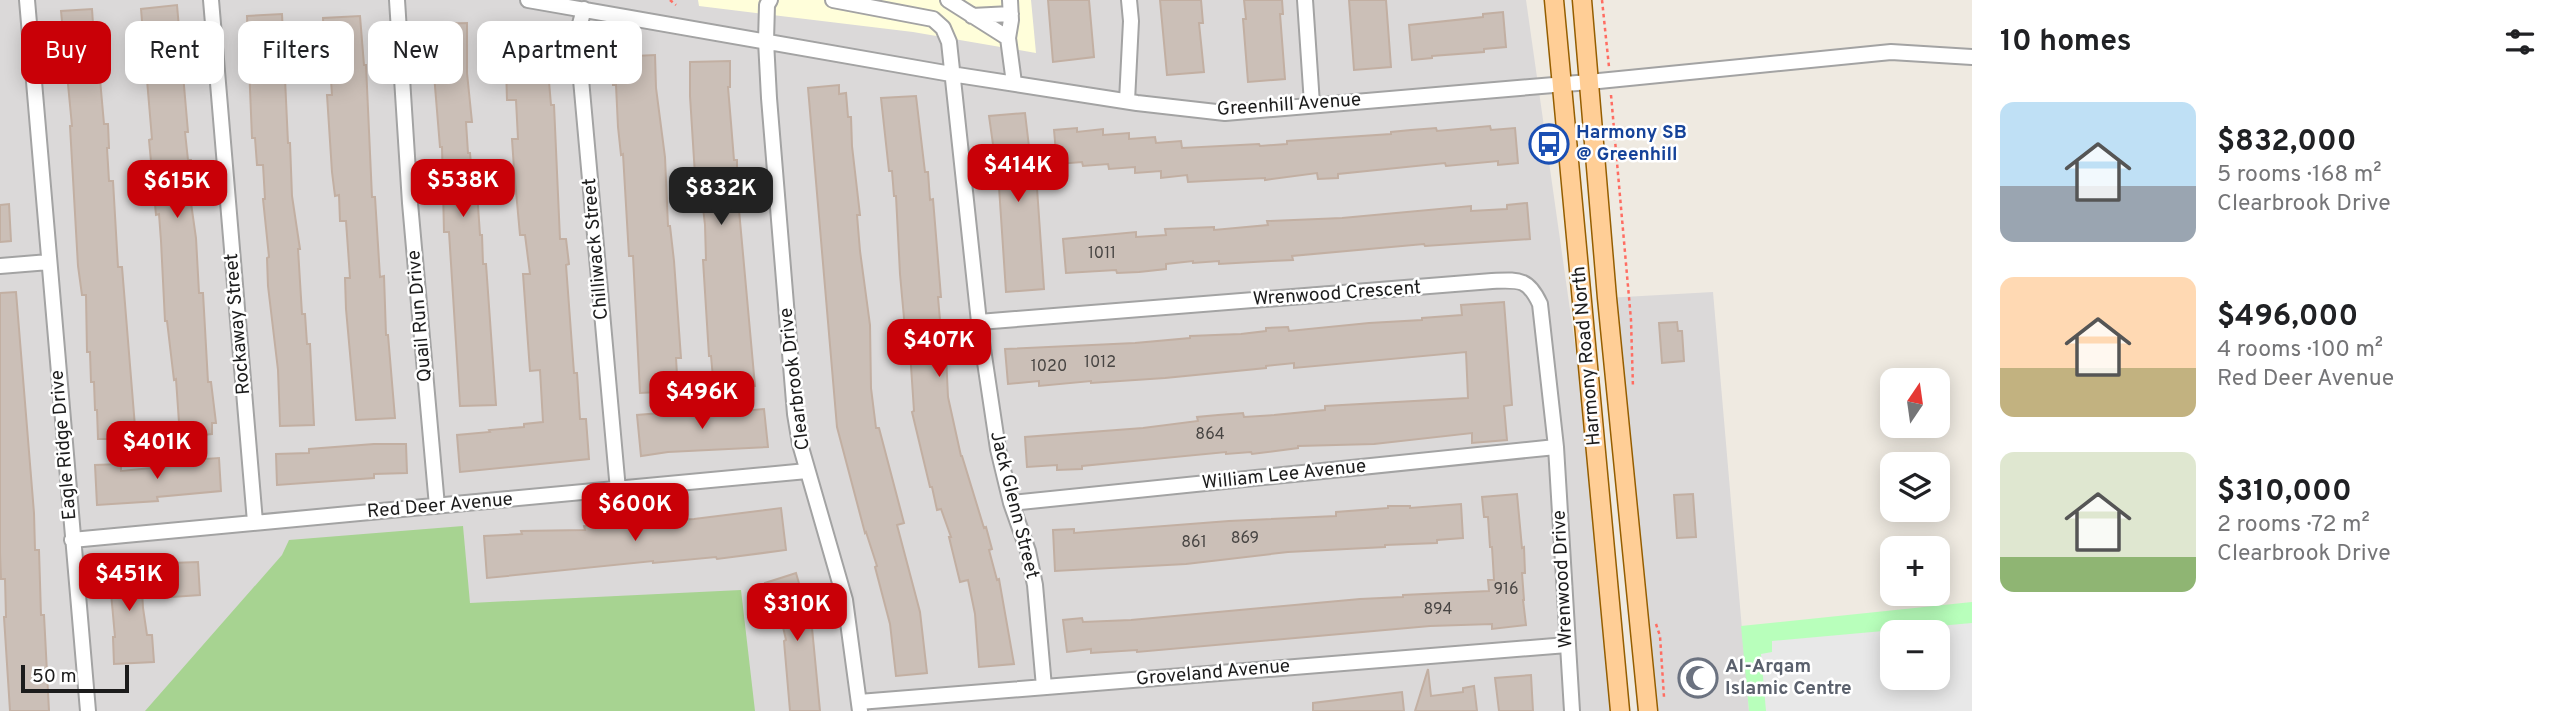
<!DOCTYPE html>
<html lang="en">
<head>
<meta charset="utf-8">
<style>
  body { margin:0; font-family:Overpass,sans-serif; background:#f6f6f6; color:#202124; height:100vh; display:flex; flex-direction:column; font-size:26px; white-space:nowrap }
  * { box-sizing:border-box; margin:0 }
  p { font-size:23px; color:#757577 }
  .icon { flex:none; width:38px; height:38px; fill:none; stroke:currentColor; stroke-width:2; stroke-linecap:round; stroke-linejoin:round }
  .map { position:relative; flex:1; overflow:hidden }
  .panel { display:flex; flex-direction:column; background:#fff; width:595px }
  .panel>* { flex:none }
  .guide { position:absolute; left:21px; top:21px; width:665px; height:63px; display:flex; gap:14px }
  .needle { width:46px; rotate:13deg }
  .tools { position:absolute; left:1880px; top:368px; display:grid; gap:14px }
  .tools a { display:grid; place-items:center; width:70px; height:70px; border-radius:14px; background:#fff; box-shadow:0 4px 18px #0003; font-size:35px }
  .scale { position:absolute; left:21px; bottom:18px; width:108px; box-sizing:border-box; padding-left:7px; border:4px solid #1c1c1c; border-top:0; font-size:19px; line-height:24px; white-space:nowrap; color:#1c1c1c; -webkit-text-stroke:5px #fff; paint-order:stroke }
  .price { position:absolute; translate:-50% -60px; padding:0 16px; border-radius:14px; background:#c90007; color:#fff; font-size:23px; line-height:46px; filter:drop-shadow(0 2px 4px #0008) }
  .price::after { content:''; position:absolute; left:50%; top:42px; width:21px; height:16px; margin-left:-10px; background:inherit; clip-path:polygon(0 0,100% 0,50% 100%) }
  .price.on { background:#222; color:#fff }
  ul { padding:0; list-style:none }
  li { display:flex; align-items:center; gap:21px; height:175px; padding:0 28px }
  li span { display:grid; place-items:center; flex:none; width:196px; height:140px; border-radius:14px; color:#555 }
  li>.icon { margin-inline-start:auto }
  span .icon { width:84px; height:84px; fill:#fffc; stroke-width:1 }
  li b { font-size:30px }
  h2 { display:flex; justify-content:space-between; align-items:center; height:84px; padding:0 28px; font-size:30px }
  .chip { padding:0 24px; border-radius:14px; background:#fff; box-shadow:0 4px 18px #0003; font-size:24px; line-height:63px }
  .chip.on { background:#c90007; color:#fff }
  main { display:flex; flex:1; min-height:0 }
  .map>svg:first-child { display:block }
  .residential { fill:#dbd9d9 }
  .education { fill:#fffeda }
  .forest { fill:#a7d391 }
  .park { fill:#b8ffbb; fill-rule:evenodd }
  .parking { fill:#e8e8e8; fill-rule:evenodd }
  .building { fill:#cbbfb7; stroke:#c2afa2; stroke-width:2 }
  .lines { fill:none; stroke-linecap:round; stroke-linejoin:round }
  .minor-casing { stroke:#a3a3a3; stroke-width:18 }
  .major-casing { stroke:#955e00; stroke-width:21 }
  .path { stroke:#ff6d62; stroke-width:2.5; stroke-dasharray:3.5 3.5; stroke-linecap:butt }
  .minor { stroke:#fff; stroke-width:14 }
  .major { stroke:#ffce96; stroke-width:18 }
  .labels { text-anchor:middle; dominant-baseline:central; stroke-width:5; stroke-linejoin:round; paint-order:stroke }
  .number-label { font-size:16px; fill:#484543 }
  .street-label { font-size:19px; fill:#1c1c1c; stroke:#fff }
  .transit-label { font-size:19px; font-weight:bold; fill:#164399; stroke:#fff; text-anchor:start }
  .worship-label { font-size:19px; font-weight:bold; fill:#5b616d; stroke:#fff; text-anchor:start }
</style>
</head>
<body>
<main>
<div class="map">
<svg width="1972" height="711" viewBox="0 0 1972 711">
  <rect width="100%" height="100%" fill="#efeae1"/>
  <path class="residential" d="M0 0H1526L1627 711H0Z
    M1713 292 1749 711H1637L1606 298Z"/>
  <path class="education" d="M698 0H1031L1036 53 913 32 699 6Z"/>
  <path class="forest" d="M463 526 470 603 741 590 755 711H145L282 555 289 540Z"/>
  <path class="park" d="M1972 602V711H1749L1741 626ZM1892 632H1937V677H1892Z"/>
  <path class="parking" d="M1972 623V711H1766L1761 654 1772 652V641ZM1892 632H1937V677H1892Z"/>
  <path class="building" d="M1048 0H1089L1094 57 1053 62Z
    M1160 0H1201L1203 23H1199L1204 72 1167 75Z
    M1244 0H1282L1283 14H1280L1285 79 1248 82 1243 19H1246Z
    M1349 0H1386L1391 67 1354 70Z
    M177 5 188 132H185L188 160H191L195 182H188L196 238 199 293H203L208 382H211L216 423H212V434L180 437 176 379 174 380 167 321H165L161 241 159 214 156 215 149 140 152 139 141 9Z
    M92 9 96 68H99L104 124H108L109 148H107L109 181H113L118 267H122L136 439H98L97 410H95L94 382H91L90 352H87L86 295H82L78 266 70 126H72L61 11Z
    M1503 12 1506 47 1484 49V52L1432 56V58L1412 60 1409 25 1483 17V14Z
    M282 14 288 143H290L292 196 300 249H298L302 314H305L307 344H310L314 425 280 426 278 370 268 286 267 258 269 257 263 199H265L263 165H257L255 138H252L247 16Z
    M360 16 364 65H366L372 197H375L380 277 384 276 386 335H388L395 418 356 420 346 309 345 278H350L346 221H340L339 195 335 196 332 172 327 95H332L330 65 325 66 323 18Z
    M467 23V73L472 122H466L468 153H470L472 176H476L480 235H482L483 264H486L496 405 460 406 449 232H444L442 147H440L432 50H435L433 24Z
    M545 35 551 105H554L560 239H566L569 264 566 265 574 373H577L580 419H586L589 459 460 472 457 435 490 432 489 430 524 427V424L543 422 540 370 530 371 523 274H530L525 235H520L514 169 512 139H518L516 100H507L506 66H501L499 38Z
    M655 55 656 88 665 157 668 226H670L674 261 681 358H676L678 391 640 393 633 256H629L623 154 621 155 618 127 616 85H613L612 57Z
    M730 61V87H728L731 123 734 160H737V188L755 386 714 389 711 356H709L703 260H706L705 225 701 190 696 191 690 96V62Z
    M839 85V94L846 93 848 117H851L852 146 860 215H857L860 251 870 325 871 388 876 428H879L904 523 897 525 920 612 927 673 896 676 890 624 875 567 877 566 866 532 865 533 837 427 808 88Z
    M916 96 925 172H928L930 200 933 199 941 297H938L943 355H946L948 397 961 456H962L984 528 986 527 992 549 989 550 997 580 999 579 1014 664 979 667 975 614 968 580 960 582 949 537H951L941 509 937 510 932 487H930L912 412 914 411 910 351H907L900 274 896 196H894L892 171H889L881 98Z
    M1025 113 1034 189 1037 188 1044 289 1006 292 999 187 989 116Z
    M1490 126 1491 130 1515 128 1518 163 1498 165V161L1446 166 1445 163 1338 174V178L1318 179 1317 173 1265 180V178L1188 182 1187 175 1161 178V171L1135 173V167L1109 169 1108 164 1083 166 1082 162 1057 164 1054 130 1077 128V132L1103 129V135L1129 133V139L1155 137 1156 143 1181 141 1182 148 1259 144 1260 146 1287 144V141L1391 134V132L1411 130 1436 128 1437 131Z
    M1527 203 1530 239 1425 246 1424 244 1292 256 1293 260 1271 261 1219 264V261L1193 263V261L1166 264V269L1139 272 1117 273 1116 270 1066 273 1063 239 1136 232V237L1166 235 1165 229 1214 227V230L1268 225 1267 221 1342 218 1471 206V211L1507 209V205Z
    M9 204 11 241 0 242V205Z
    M16 292 34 513 35 550H39L41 615H44L49 711H10L4 617H6L5 579H1L0 553V293Z
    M1504 302 1512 405 1504 406 1507 440 1472 443V433L1374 444 1298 446V448L1252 454 1251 452 1226 454V452L1082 466V469L1057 470V465L1027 467 1025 437 1143 428 1198 421 1197 417 1218 415 1243 413 1244 417 1274 415 1325 410V406L1468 398 1466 352 1294 368V363L1266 366V368L1165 378 1091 383V381L1039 386V381L1008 384 1005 349 1135 343 1190 338V336L1241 334 1266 331V328L1288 327 1289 331 1369 323 1422 320V318L1462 315 1461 305Z
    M1677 322 1678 331H1682L1684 361 1662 363 1659 323Z
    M733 407V412L764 409 768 447 668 452 641 456 637 415Z
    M374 444H406L407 473 374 474V478L277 485 276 454 309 453V449Z
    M190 458V460L219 458 221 491 157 497 158 501 97 505 95 465 121 464V471L162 467 161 460Z
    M1517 494 1522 548 1524 547 1525 573H1522L1524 600H1523L1526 625 1492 629V624L1430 626 1137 652V650L1091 653V649L1067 652 1063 620 1082 618 1083 622 1131 620 1360 599 1403 597V595L1489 591 1488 580H1494L1492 547H1490L1488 517H1484L1482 497Z
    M1693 494 1696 537 1677 538 1674 495Z
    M1461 504 1463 538 1437 540V543L1385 545V547L1288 552 1186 564 1055 571 1053 530 1074 529V533L1229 521 1336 516V512L1388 508V506H1410V508Z
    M781 508 786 550 717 559 716 557 653 563V561L487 578 484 536 522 534 521 531 585 530 584 526 644 519V521L676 518 677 520 694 519Z
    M140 557 143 608 147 635H152L154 662 114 664 113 637H115L108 560Z
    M198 562 200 595 172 597 171 563Z
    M796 573 812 628 820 711H790L784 641 786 640 778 605 773 607 765 583Z
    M1706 661 1711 691 1690 694 1685 664Z
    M1428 669 1431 696 1463 692V688L1474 686 1477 711H1415Z
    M1531 675 1533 711H1499L1495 678Z
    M1402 692 1404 711H1313V703Z"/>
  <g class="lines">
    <g class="minor-casing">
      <path id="minor" d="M27 0 88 711
        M211 0 255 522
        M397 0 410 203 437 506
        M528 0 951 74 1137 103 1225 113 1589 82 1891 52 1972 57
        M770 0 767 5 766 41 769 98 795 414 800 444 845 600 860 711
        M833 0 933 19 943 28 949 42 979 322 998 449 1011 503 1028 551 1035 585 1044 687
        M948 0 1008 38
        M1010 0 1011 20 1008 38 1014 83
        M1305 0 1312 104
        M584 9 577 35 618 490
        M972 16 1011 14
        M1127 101 1131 21 1129 0
        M0 266 49 262
        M979 322 1492 281C1519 280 1528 278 1540 304L1556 447 1572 711
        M1011 503 1556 447
        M72 540 807 471
        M859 702 1567 645"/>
    </g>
    <g class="major-casing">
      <path id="major" d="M1554 0 1620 711
        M1582 0 1607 298 1648 711"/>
    </g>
    <path class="path" d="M670 0 676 5
      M1602 0 1609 67
      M1611 95 1631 320 1633 388
      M1656 624 1660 636 1664 697"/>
    <use href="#minor" class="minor"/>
    <use href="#major" class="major"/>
  </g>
  <defs>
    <g id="bus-ring" transform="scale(2.0125)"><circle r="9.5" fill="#fff" stroke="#1a4fb4" stroke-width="1.5"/><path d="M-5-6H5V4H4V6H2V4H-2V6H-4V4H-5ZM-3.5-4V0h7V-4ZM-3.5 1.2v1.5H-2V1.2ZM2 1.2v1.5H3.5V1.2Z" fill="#1a4fb4"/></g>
    <g id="mosque-ring" transform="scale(2.0125)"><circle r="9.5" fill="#fff" stroke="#6b7280" stroke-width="1.5"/><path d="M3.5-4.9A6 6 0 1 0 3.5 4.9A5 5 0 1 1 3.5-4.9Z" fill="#6b7280"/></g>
  </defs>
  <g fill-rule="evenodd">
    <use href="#bus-ring" x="1549" y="144"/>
    <use href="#mosque-ring" x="1698" y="678"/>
  </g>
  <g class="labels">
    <g class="number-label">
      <text x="1102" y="254">1011</text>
      <text x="1100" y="363">1012</text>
      <text x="1049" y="367">1020</text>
      <text x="1210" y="435">864</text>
      <text x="1245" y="539">869</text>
      <text x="1194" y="543">861</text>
      <text x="1506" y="590">916</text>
      <text x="1438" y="610">894</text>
    </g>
    <g class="street-label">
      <text transform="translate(1289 105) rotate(-4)">Greenhill Avenue</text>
      <text transform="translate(596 249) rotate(-95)">Chilliwack Street</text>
      <text transform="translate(1337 294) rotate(-4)">Wrenwood Crescent</text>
      <text transform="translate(420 316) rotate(-95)">Quail Run Drive</text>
      <text transform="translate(238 324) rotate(-95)">Rockaway Street</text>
      <text transform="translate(1587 356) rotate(-95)">Harmony Road North</text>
      <text transform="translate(795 379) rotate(-97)">Clearbrook Drive</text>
      <text transform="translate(64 445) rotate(-95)">Eagle Ridge Drive</text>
      <text transform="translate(1284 475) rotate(-6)">William Lee Avenue</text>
      <text transform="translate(1014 505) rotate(76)">Jack Glenn Street</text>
      <text transform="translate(440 506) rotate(-5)">Red Deer Avenue</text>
      <text transform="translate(1563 579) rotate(-93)">Wrenwood Drive</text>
      <text transform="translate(1213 673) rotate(-5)">Groveland Avenue</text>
    </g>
    <g class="transit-label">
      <text x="1576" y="133">Harmony SB<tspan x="1576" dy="22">@ Greenhill</tspan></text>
    </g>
    <g class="worship-label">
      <text x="1725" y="667">Al-Arqam<tspan x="1725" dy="22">Islamic Centre</tspan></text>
    </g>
  </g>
</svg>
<div class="tools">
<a><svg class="needle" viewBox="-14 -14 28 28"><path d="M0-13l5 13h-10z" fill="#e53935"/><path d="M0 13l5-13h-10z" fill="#757577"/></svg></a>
<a><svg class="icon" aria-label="layers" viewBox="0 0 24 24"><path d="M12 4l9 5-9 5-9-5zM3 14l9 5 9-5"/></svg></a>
<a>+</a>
<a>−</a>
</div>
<div class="scale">50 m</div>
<b class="price" style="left:1018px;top:204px">$414K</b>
<b class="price" style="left:463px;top:219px">$538K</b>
<b class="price" style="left:177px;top:220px">$615K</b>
<b class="price on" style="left:721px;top:227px">$832K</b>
<b class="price" style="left:939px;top:379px">$407K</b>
<b class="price" style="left:702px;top:431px">$496K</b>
<b class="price" style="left:157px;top:481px">$401K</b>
<b class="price" style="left:635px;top:543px">$600K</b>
<b class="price" style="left:129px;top:613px">$451K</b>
<b class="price" style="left:797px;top:643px">$310K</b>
<div class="guide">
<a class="chip on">Buy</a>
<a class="chip">Rent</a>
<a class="chip">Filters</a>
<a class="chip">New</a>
<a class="chip">Apartment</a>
</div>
</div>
<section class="panel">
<h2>10 homes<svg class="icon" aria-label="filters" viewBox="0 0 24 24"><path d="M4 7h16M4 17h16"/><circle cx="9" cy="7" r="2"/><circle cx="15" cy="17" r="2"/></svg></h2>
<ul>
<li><span style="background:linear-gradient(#bfe0f5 60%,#9aa5b1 0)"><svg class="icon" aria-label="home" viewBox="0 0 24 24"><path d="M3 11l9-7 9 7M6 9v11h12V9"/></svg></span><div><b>$832,000</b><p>5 rooms · 168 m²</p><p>Clearbrook Drive</p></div></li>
<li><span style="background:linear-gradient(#ffd9b3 65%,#c2b280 0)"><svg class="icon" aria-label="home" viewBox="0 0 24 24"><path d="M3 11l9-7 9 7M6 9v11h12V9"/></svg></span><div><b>$496,000</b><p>4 rooms · 100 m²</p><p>Red Deer Avenue</p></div></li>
<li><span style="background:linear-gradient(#dfe7d0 75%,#8fb573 0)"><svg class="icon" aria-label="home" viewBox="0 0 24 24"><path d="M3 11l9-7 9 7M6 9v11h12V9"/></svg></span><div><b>$310,000</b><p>2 rooms · 72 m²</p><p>Clearbrook Drive</p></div></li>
</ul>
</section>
</main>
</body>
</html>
